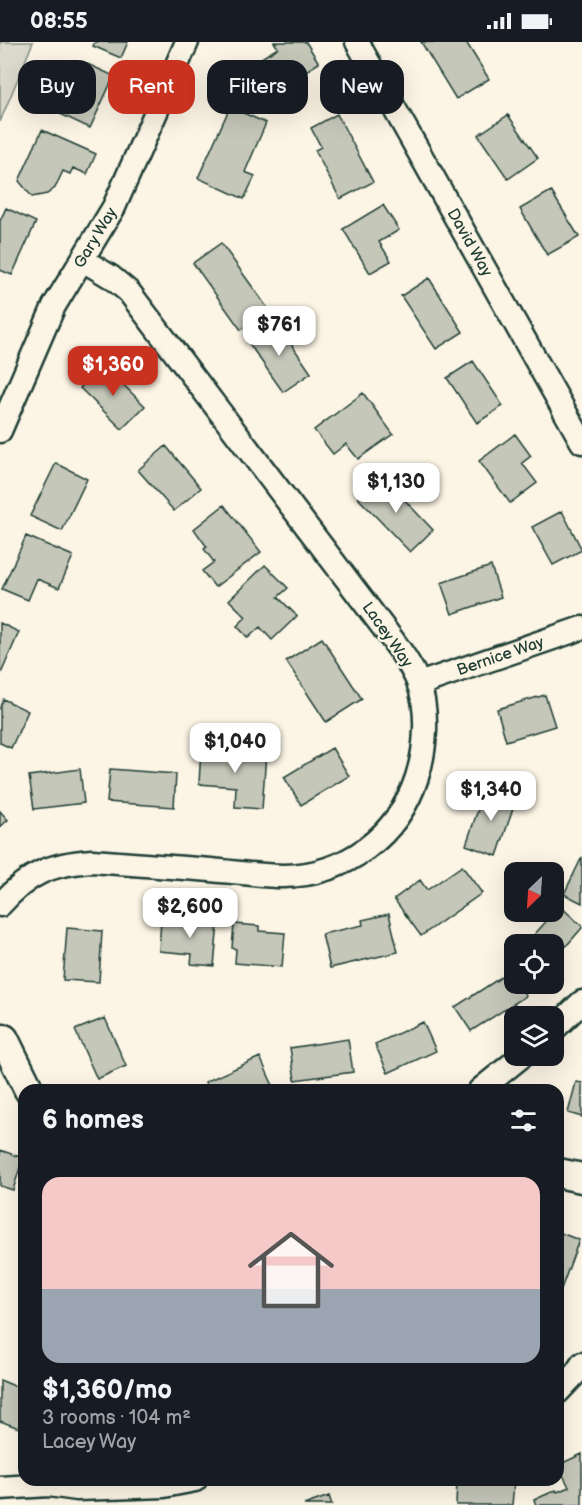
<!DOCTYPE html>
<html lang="en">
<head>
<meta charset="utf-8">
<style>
  body { margin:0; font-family:"Balsamiq Sans",sans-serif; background:#242831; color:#f1f3f6; height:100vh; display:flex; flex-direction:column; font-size:22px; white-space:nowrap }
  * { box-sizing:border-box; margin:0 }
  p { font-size:20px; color:#9ea1a6 }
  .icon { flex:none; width:33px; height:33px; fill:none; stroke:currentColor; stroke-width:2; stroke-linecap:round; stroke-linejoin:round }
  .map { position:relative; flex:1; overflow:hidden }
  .side { position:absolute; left:18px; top:1042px; width:546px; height:402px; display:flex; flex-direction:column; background:#171b24; border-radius:18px; box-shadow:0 6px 24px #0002 }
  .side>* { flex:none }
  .hud { position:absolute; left:18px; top:18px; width:546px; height:54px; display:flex; gap:12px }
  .needle { width:39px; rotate:205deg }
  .tools { position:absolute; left:504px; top:820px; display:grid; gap:12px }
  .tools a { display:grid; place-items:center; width:60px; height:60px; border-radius:12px; background:#171b24; box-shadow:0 6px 24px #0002; font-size:30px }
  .price { position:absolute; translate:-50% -51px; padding:0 14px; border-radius:12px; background:#fff; color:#222; font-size:20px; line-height:39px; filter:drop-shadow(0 2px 3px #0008) }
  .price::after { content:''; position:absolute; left:50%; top:36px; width:18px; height:14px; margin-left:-9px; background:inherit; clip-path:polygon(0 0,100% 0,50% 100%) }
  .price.selected { background:#c8321e; color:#fff }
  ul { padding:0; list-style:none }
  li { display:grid; align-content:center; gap:12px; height:318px; padding:0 24px }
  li+li { border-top:2px solid #363941 }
  li span { display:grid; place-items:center; height:186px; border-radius:18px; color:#555 }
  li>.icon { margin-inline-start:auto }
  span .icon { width:108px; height:108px; fill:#fffc; stroke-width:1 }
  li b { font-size:26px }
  h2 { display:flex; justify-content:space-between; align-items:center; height:72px; padding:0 24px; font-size:26px }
  .pill { padding:0 21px; border-radius:18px; background:#171b24; box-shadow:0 6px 24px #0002; font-size:21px; line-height:54px }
  .pill.selected { background:#c8321e; color:#fff }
  .status { display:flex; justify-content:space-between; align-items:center; height:42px; padding:0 30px; background:#171b24; direction:ltr }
  .status svg { height:16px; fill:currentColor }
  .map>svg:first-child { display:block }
  .green { fill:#dcdacc; stroke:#7e8c80; stroke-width:1.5 }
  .building { fill:#c5c7b9; stroke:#1f3d34; stroke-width:1.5 }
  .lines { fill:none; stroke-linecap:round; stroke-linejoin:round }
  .minor-casing { stroke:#1f3d34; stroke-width:27 }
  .tertiary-casing { stroke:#1f3d34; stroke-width:33 }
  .minor { stroke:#fcf5e5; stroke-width:22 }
  .tertiary { stroke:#fcf5e5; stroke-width:28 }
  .labels { text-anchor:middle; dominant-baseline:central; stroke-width:4.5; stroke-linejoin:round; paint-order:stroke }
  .street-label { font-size:16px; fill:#1f3d34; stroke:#fcf5e5 }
</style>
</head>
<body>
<div class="status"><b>08:55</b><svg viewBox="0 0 49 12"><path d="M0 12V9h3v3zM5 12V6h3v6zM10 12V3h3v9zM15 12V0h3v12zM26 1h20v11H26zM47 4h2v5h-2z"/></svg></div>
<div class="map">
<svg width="582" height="1463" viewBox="0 0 582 1463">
  <rect width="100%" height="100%" fill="#fcf5e5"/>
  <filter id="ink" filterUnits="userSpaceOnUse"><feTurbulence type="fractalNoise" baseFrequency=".0167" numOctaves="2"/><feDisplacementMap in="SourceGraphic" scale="12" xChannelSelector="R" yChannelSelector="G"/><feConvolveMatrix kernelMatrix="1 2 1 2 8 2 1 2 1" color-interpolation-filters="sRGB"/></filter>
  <g filter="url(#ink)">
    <path class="green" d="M0 0H33L0 80Z"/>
    <path class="building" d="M95 0H128L121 16 93 4Z
      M274 0H306L319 21 293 37 299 45 277 59 253 21 278 6Z
      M421 0H466L489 37 456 57Z
      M83 20 114 34 90 86 60 72Z
      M230 65 266 81 245 130 255 134 244 157 198 136Z
      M337 72 373 140 340 157 315 108 321 105 311 86Z
      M508 73 538 116 508 137 478 93Z
      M42 88 96 112 87 132 73 126 70 132 63 129 55 146 47 152 32 155 19 139Z
      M551 149 579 195 547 213 520 167Z
      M383 163 399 188 379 200 391 219 370 231 343 187Z
      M6 166 36 180 12 233 0 228V179Z
      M221 201 269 268 241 288 193 221Z
      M429 236 463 290 436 307 401 254Z
      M276 280 311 331 283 350 248 300Z
      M473 319 503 364 477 381 447 336Z
      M103 323 145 364 122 387 80 346Z
      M363 351 393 392 358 417 346 402 333 412 314 388Z
      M515 392 531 414 522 421 537 441 510 461 479 419Z
      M166 404 201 446 174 469 138 428Z
      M56 421 87 437 62 489 30 474Z
      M382 434 433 488 410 510 358 456Z
      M224 463 261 510 215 545 202 529 214 520 204 507 207 505 194 487Z
      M562 469 582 508 553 523 532 485Z
      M26 494 73 514 59 546 37 537 28 558 2 547Z
      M265 523 288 546 278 555 297 574 272 598 260 585 248 596 237 584 246 575 229 558Z
      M491 524 501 555 452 572 441 541Z
      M0 581 19 590 0 634Z
      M322 596 362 657 326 680 286 619Z
      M545 653 555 684 506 699 497 667Z
      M3 657 28 669 11 706 0 701V665Z
      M201 706 266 712 262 767 235 765 236 745 199 742Z
      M332 706 349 734 301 763 284 735Z
      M80 727 84 761 34 767 29 734Z
      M110 727 176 732 174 765 107 760Z
      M485 747 516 758 497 814 466 803Z
      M0 769 8 778 0 785Z
      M582 815V861L564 852Z
      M462 824 482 851 421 894 394 857 420 838 427 848Z
      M560 864 582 884V886L554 918V903H525Z
      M389 872 398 910 330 926 322 892 363 883 362 878Z
      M161 876 218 881 214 924 191 922 192 912 159 909Z
      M234 882 259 884V889L285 891 282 925 235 921 236 907 232 906Z
      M67 886 102 889 99 940 63 938Z
      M509 930 514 937V942H518L526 954 471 989 455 965Z
      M105 976 126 1024 97 1037 75 988Z
      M423 980 436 1009 388 1031 375 1002Z
      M348 997 353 1030 295 1038 290 1006Z
      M260 1015 274 1046 267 1048H209L205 1040Z
      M576 1040 582 1041V1075L568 1071Z
      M0 1108 23 1116 13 1148 0 1144Z
      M558 1190 579 1198 560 1250 558 1249Z
      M0 1338 24 1348V1388L0 1379Z
      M582 1412V1463H536L534 1458 556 1448 557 1450 569 1445 558 1423Z
      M457 1438 514 1441 512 1463H456Z
      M329 1454 332 1463H304Z"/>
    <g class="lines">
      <g class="minor-casing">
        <g id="minor">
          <path id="s1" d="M357 0 582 400"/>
          <path id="s2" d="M0 389 54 264 114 165 187 0"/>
          <path id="s3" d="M419 642 582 586"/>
          <path d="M0 863C29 831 50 822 92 819 132 822 171 825 211 828 235 830 260 834 284 834 346 833 398 794 417 735 426 707 429 668 418 640 411 623 400 608 389 593L129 250 111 235 83 218"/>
          <path d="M554 987 582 960"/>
          <path d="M480 1048 522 1014"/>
          <path d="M558 1350 576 1331 582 1322"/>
          <path d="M0 1446 49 1443 77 1447 164 1444 195 1438"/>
        </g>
      </g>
      <g class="tertiary-casing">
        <path id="tertiary" d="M0 999 4 997 29 1048
          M558 1131 582 1136"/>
      </g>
      <use href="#minor" class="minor"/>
      <use href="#tertiary" class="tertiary"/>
    </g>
  </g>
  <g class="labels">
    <g class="street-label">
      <text stroke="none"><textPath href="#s2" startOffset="216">Gary Way</textPath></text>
      <text stroke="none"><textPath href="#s1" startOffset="230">David Way</textPath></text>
      <text transform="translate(387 593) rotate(55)">Lacey Way</text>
      <text stroke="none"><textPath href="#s3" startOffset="86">Bernice Way</textPath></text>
    </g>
  </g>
</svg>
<div class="tools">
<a><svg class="needle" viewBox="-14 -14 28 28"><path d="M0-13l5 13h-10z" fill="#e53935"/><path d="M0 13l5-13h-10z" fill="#9ea1a6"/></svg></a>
<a><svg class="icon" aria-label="locate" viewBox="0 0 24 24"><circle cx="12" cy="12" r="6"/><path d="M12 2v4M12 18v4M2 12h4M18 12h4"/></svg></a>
<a><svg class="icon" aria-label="layers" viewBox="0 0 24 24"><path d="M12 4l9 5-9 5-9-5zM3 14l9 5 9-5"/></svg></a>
</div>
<b class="price" style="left:279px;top:315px">$761</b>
<b class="price selected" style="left:113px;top:355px">$1,360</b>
<b class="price" style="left:396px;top:472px">$1,130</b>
<b class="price" style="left:235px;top:732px">$1,040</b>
<b class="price" style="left:491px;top:780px">$1,340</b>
<b class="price" style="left:190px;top:897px">$2,600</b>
<div class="hud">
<a class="pill">Buy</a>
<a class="pill selected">Rent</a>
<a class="pill">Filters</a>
<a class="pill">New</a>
</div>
<section class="side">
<h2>6 homes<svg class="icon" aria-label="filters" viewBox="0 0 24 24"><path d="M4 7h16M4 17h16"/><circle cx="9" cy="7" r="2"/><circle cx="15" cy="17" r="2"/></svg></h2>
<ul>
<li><span style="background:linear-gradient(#f6c9c9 60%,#9aa5b1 0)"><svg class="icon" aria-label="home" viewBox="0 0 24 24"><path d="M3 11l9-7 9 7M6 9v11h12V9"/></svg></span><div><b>$1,360/mo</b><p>3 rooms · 104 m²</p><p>Lacey Way</p></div></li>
</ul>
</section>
</div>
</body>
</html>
